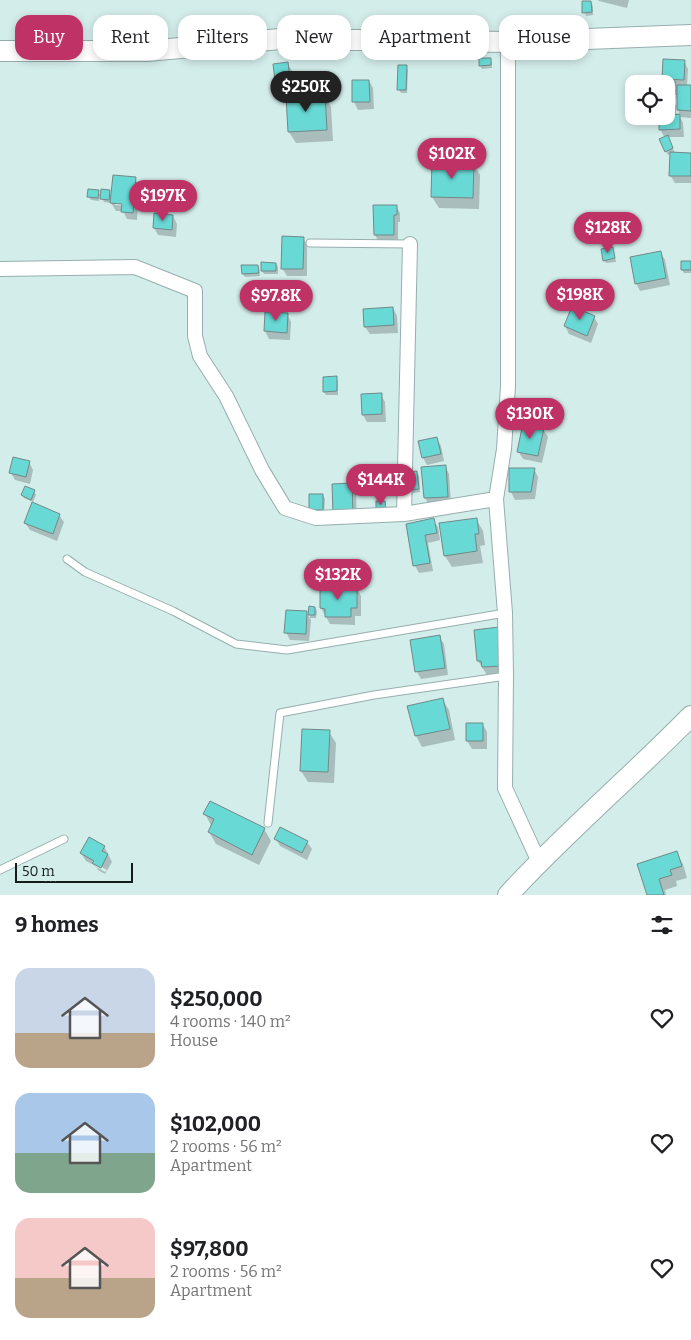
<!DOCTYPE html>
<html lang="en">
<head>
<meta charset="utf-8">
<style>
  body { margin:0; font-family:Bitter,serif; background:#f6f6f6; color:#202124; height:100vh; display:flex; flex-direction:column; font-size:19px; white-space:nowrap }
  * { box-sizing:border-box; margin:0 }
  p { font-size:16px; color:#757577 }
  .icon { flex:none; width:28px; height:28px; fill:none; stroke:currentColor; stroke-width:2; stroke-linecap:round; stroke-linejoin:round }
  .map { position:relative; height:895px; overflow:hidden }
  .drawer { display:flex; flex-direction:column; background:#fff; flex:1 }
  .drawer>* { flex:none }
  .banner { position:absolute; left:15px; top:15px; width:661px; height:45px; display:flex; gap:10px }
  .tools { position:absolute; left:625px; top:75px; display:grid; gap:10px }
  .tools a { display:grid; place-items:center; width:50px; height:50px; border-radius:10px; background:#fff; box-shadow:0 2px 8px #0003; font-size:25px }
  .scale { position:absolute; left:15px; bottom:12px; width:118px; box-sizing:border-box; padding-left:5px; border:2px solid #131d1c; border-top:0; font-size:14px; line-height:18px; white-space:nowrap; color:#131d1c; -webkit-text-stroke:4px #d3edeb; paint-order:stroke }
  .price { position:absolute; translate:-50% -42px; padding:0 11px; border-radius:18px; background:#bf3265; color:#fff; font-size:16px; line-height:32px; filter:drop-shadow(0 1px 2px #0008) }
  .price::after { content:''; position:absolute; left:50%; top:30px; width:15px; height:11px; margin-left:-8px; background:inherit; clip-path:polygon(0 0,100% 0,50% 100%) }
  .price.active { background:#222; color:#fff }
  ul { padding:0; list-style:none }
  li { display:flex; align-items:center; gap:15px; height:125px; padding:0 15px }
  li span { display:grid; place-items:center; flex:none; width:140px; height:100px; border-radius:15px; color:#555 }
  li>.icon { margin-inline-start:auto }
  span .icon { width:60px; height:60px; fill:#fffc; stroke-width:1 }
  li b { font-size:21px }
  h2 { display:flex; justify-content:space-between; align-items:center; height:60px; padding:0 15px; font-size:21px }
  .pill { padding:0 18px; border-radius:15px; background:#fff; box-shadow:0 2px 8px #0003; font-size:18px; line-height:45px }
  .pill.active { background:#bf3265; color:#fff }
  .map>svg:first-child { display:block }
  .shadow { fill:#0003; fill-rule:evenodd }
  .building { fill:#69d9d5; stroke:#718988 }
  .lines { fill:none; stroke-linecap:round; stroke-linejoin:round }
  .lane-casing { stroke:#96afad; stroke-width:9 }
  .street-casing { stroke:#96afad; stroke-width:16 }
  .secondary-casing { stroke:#96afad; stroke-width:22 }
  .lane { stroke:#fff; stroke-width:7 }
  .street { stroke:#fff; stroke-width:14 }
  .secondary { stroke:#fff; stroke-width:20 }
</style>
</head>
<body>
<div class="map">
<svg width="691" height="895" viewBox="0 0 691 895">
  <rect width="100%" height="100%" fill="#d3edeb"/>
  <path class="shadow" d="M598 0H629L627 8 599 1Z
    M591 2 593 6V15L586 16 584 12Z
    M490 59 492 62V68L482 69 480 65Z
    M684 61 688 69 687 86 691 87V118L680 117 683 123 684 137H667L675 153 691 154V183H675L670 175 671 153 668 155 666 151 665 138 660 129 671 116 669 111 674 102 678 109V98H676V86H673V98H669L667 95V86L663 78ZM676 106 681 116H676Z
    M288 64 292 71 294 94 288 95V97L324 96 331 107 333 141 296 143 289 132 287 95 281 96 277 89Z
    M406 67 408 70 407 93H401L399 89Z
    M353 81H369L373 88 374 109 358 110 354 102Z
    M473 163 480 175 479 209 439 208 432 197Z
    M135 179 139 186 137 220 127 219 123 211H116L111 203 104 202 100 195 99 201 91 200 89 197 98 191 102 198 109 191 112 197ZM115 203 128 204V206L115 205Z
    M396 206 400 213V222H398V242H379L375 235Z
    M173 216 177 224 176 237 158 235 154 228Z
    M303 238 307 245V276H287L282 268Z
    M612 248 614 251 616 262 606 263 604 260Z
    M661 253 665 260 670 285 640 291 636 283Z
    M691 262V273H684L682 270Z
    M276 264 278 267V274H264L262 271Z
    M258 266 259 269 260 276 245 277 243 274Z
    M393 308 397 316 398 333 370 334 365 327Z
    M266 313 287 314 291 322 290 340 269 339 265 331Z
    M594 317 598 324 591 343 569 334 565 326Z
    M336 377 338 381V395H326L324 392Z
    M381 395 385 402 386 422H367L363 415Z
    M546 410 550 417 549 427 523 422 519 415Z
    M543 429 548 437 542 463 523 459 518 451Z
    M437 439 441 446 444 461 427 465 423 458Z
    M29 462 33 470 30 484 15 480 11 473Z
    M445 466 449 474 451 504 429 505 425 498Z
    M511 469H534L538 477 535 499 515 500 511 492Z
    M417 473 419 476 420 492 413 493 411 490Z
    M351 484 356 492 357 519 334 512Z
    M34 491 36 495 33 502 24 498 22 495Z
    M323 495 325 499 324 513H312Z
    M59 515 64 522 57 541 30 530 25 523Z
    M476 519 483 531 485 545 480 546 483 563 452 567 445 556Z
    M433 520 438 527 440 540 428 543 433 571 419 573 415 566 407 525Z
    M357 589 361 596V616H355V625L330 624 321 608Z
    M310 608H315L317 611 316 618H310Z
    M306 612 311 620 309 641 290 640 286 632Z
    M498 629 506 673 487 675 478 661Z
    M439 637 444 644 448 675 421 679 417 672 412 641Z
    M442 699 449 710 455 740 422 747 416 736 409 706Z
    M468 725H483L487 732V749H472L467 741Z
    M329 732 336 743 334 783 308 782 301 771Z
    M211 802 264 829 271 841 259 865 216 844 209 832 212 827 205 814Z
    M276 839 307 842 312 849 307 860 280 846Z
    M104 846 112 862 105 874 98 870 96 866 86 861 81 853ZM95 863 107 870 105 872 95 866Z
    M676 853 683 864 687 878 676 881 677 886 665 890 666 895H649L639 865Z"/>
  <path class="building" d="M582 1H591L592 12 582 13Z
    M479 58H491V65L479 66Z
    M663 59 685 60 684 80 662 79Z
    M288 62 291 87 276 89 273 64Z
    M398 65H407L406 90H397Z
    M352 80H369L370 102H352Z
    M666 81H675V95H666Z
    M677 85H691V111L677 110Z
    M325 94 327 130 288 132 286 96Z
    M668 100H674V111L668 112Z
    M680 114V129L659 130V116Z
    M668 135 673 148 665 152 659 139Z
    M670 152 691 153V176H669Z
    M432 161 474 162 473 198 431 197Z
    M113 175 136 177 133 213 121 212 122 204 110 203Z
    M88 189 99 190 98 198 87 197Z
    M101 189 110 190 109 200 100 199Z
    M373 205H397V215H394V235H374Z
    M154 213 173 215 172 230 153 228Z
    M282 236 304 237 303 269H281Z
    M613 247 615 258 603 261 601 249Z
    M661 251 666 278 635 284 630 257Z
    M681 261H691V270H681Z
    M261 262 276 263V271H261Z
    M241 265H258L259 273 242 274Z
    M572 306 595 316 587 336 564 326Z
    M393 307 394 325 364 327 363 309Z
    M265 312 288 313 287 333 264 331Z
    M337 376V391L323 392V377Z
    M382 393V414L362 415 361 394Z
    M520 404 547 409 545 420 518 415Z
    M523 423 544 428 538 456 517 452Z
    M437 437 441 454 422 458 418 441Z
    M13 457 30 461 26 477 9 473Z
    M446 465 448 497 424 498 421 467Z
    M509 468H535L531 492H509Z
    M417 471 419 489 410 490 408 472Z
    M352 483 353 512 333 513 332 484Z
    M25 486 35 490 31 500 21 495Z
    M309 494H323V510H309Z
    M376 501H385L386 510 376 511Z
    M32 502 60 514 53 534 24 523Z
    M434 518 437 533 425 535 430 563 413 566 406 524Z
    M477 518 479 534H475L477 551 444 556 439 523Z
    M357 587V608H351V617H325V609L320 608V588Z
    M309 606 315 607V615H308Z
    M286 610 307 611 306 634 284 633Z
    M499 627 503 666 482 667 481 661H477L474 630Z
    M440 635 445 668 415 672 410 640Z
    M443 698 450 729 415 736 407 706Z
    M466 723H483V741H466Z
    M302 729 330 730 328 772 300 771Z
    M210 801 265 828 252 855 208 832 214 819 203 814Z
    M280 827 308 841 302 853 274 839Z
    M89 837 105 846 102 851 108 854 101 868 92 863 94 861 80 853Z
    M677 851 682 866 670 870 672 875 659 879 664 895H647L637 864Z"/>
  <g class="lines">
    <g class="lane-casing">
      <path id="lane" d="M310 243 410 244
        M67 559 85 572 173 611 236 644 287 650 505 613
        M268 823 280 713 374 695 506 676
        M0 870 64 839"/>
    </g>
    <g class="street-casing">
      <path id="street" d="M508 42V386L504 449 496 499 505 613 506 676 505 788 539 862
        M0 269 135 267 195 291V336L200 356 226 396 262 470 285 508 316 518 404 514 496 499
        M404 514 410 244"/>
    </g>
    <g class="secondary-casing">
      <path id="secondary" d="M0 51H147L280 39 508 42 691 35
        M508 895C566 832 631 777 691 716"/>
    </g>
    <use href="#lane" class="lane"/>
    <use href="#street" class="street"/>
    <use href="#secondary" class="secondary"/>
  </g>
</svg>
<div class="tools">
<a><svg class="icon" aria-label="locate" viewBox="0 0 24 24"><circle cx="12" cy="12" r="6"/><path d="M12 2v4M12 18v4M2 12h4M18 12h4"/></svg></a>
</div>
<div class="scale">50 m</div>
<b class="price active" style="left:306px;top:113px">$250K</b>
<b class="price" style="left:452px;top:180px">$102K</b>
<b class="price" style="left:163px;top:222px">$197K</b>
<b class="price" style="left:608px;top:254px">$128K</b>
<b class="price" style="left:580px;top:321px">$198K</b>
<b class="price" style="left:276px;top:322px">$97.8K</b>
<b class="price" style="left:530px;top:440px">$130K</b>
<b class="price" style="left:381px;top:506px">$144K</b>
<b class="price" style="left:338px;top:601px">$132K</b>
<div class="banner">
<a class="pill active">Buy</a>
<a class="pill">Rent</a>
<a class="pill">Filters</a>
<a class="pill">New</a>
<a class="pill">Apartment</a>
<a class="pill">House</a>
</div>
</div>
<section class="drawer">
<h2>9 homes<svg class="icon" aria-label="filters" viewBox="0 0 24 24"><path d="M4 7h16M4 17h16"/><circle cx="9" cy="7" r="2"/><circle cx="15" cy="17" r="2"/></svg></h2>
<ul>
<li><span style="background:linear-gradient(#c9d6e8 65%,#b9a48a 0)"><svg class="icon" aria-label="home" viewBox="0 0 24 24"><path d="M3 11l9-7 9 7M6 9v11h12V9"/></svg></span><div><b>$250,000</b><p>4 rooms · 140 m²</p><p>House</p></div><svg class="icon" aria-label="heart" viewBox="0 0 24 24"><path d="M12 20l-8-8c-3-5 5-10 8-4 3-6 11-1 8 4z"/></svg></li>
<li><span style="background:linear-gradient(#a9c7e8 60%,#7fa58c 0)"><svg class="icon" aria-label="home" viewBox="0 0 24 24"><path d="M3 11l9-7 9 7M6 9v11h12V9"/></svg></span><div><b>$102,000</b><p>2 rooms · 56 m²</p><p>Apartment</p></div><svg class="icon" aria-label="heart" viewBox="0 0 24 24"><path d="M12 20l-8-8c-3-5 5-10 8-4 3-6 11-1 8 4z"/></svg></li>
<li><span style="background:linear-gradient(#f6c9c9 60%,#b9a48a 0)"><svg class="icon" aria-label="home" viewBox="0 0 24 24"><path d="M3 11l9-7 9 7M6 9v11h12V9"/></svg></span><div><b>$97,800</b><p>2 rooms · 56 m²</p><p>Apartment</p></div><svg class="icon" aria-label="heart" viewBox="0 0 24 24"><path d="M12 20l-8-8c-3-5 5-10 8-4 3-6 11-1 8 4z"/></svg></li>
</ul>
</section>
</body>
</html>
